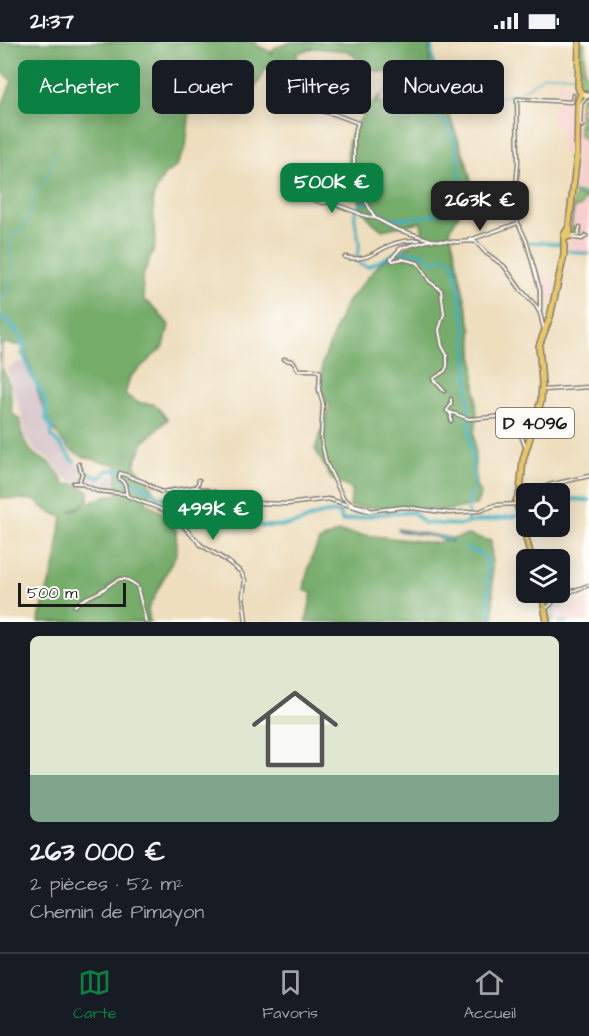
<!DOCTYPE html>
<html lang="fr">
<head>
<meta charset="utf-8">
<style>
  body { margin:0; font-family:"Architects Daughter",sans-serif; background:#242831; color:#f1f3f6; height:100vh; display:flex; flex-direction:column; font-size:22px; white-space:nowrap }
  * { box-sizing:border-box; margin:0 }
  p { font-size:20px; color:#9ea1a6 }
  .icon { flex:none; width:33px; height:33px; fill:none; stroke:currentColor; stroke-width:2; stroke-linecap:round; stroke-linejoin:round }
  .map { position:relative; height:580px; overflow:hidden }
  .panel { display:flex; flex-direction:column; background:#171b24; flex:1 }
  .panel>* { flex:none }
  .guide { position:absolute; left:18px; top:18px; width:554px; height:54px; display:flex; gap:12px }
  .tools { position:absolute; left:516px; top:441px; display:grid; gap:12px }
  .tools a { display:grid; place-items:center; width:54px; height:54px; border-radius:9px; background:#171b24; box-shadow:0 3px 15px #0003; font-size:30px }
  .scale { position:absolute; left:18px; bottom:15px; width:108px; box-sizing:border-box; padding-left:6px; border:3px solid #1c1c1c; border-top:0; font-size:16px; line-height:21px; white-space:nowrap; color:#1c1c1c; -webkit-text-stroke:4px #fdfcf7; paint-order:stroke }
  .price { position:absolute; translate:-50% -51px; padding:0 14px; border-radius:12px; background:#0b8043; color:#fff; font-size:20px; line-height:39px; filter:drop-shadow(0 2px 3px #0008) }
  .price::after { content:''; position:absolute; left:50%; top:36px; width:18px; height:14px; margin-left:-9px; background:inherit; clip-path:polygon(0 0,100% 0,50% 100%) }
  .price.active { background:#222; color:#fff }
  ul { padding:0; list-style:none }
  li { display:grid; align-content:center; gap:12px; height:318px; padding:0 30px }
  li+li { border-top:2px solid #363941 }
  li span { display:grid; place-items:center; height:186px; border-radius:9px; color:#555 }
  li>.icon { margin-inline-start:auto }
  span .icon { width:108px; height:108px; fill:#fffc; stroke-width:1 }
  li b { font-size:26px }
  .chip { padding:0 21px; border-radius:9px; background:#171b24; box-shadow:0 3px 15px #0003; font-size:21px; line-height:54px }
  .chip.active { background:#0b8043; color:#fff }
  .status { display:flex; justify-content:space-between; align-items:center; height:42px; padding:0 30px; background:#171b24; direction:ltr }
  .status svg { height:16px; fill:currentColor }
  .tabs { display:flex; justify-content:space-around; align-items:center; height:84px; border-top:2px solid #363941; background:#171b24; font-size:16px; color:#9ea1a6 }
  .tabs a { display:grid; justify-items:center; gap:3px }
  .tabs .active { color:#0b8043 }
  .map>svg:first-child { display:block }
  .built { fill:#f7d0cd }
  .industrial { fill:#d2bec3 }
  .green { fill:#90c77a; stroke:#56724b; stroke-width:1.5 }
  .forest { fill:#74ac6a; stroke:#486443; stroke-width:1.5; fill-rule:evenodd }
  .water { fill:#42afbf; stroke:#2f666e; stroke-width:1.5 }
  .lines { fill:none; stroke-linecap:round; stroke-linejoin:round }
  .stream { stroke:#42afbf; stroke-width:1.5 }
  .canal { stroke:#42afbf; stroke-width:3 }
  .river { stroke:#42afbf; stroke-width:4 }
  .street-casing { stroke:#857d6d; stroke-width:5 }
  .secondary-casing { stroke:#857d6d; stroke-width:8 }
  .primary-casing { stroke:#857d6d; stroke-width:8 }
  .street { stroke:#fff; stroke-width:2 }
  .secondary { stroke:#f6e9c3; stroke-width:4.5 }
  .primary { stroke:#e9c769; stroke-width:5 }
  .labels { text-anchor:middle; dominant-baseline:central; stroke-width:4.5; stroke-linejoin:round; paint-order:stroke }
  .shield { fill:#fdfcf7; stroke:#605f5e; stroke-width:1.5 }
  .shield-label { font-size:18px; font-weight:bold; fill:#1c1c1c }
</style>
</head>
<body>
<div class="status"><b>21:37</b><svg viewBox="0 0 49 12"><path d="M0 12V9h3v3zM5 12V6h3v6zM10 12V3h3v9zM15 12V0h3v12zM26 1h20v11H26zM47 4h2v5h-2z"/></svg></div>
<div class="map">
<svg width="589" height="580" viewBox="0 0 589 580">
  <rect width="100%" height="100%" fill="#fdfcf7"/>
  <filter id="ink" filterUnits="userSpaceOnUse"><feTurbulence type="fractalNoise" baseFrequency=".0167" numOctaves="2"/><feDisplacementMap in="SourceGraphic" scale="12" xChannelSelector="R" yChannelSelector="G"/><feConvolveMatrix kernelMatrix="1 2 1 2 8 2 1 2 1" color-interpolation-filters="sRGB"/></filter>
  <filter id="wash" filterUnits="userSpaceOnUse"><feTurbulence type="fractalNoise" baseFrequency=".008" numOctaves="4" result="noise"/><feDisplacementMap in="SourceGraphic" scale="24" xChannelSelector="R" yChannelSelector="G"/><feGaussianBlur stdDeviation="1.35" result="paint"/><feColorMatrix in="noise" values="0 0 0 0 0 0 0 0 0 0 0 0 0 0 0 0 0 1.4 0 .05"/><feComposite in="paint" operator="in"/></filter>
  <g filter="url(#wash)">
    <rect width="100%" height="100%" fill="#eedebe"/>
    <path class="built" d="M558 41H576L574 62 589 63V120L584 151 589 152V211L566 208 571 196 573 151 580 150 573 149 577 113 561 109 562 84H552L554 60 566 61V53L558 52Z
      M537 234 558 238 552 260 541 259V247Z
      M589 543V580H547L552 559 568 549Z"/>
    <path class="industrial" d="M20 319 26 324 35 347 42 356 46 367 45 379 50 385 51 396 59 403 73 422 81 424 85 433 90 436 106 440 108 433 117 432 122 450 94 447 65 436 47 415 37 411 24 394 22 373 7 328Z"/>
    <path class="green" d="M580 0H584V27L589 49 586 51 580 47Z
      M583 54 586 55 581 61V73L589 74 585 77H589V84H580L589 85V100L579 93 580 56Z
      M575 152 589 156 584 157 581 164 574 166 571 185 579 186 578 192H572L570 185Z
      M574 548 571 556H563L562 565H554V580L552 576H550L551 580H549L547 567 559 554Z"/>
    <path class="forest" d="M0 0H257L256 3 271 10V13L274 6 291 0H429L432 61 449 72 466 119 473 146 450 188 472 289 477 376 474 390 476 444 481 451 476 463 443 469 402 464 387 466 350 465 352 447 331 437 315 407 330 364 321 350 322 322 345 263 380 221 423 196 421 180 382 188C377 184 372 180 368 175 356 161 342 112 350 95 357 79 369 66 380 53L381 56 376 61 399 59 384 51 389 45V31L375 29 363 22 348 9 313 6 297 11 298 22 265 27 261 37 248 54 213 42 193 39 186 105 176 125 164 133 153 155 155 203 142 237 144 258 154 265 169 283 164 304 130 335 125 353 139 361 154 362 168 377 144 400 134 423 153 446 145 459 168 475 176 488 177 510 148 567 150 580H38L55 522 62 475 48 469 34 458 0 456V69L12 39 0 27ZM2 301 24 304C35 338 42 381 69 406 80 417 103 419 117 423V453H107L69 471 88 459 89 449 74 442 65 443C60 434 55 425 47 419 44 417 38 416 35 413 26 405 19 390 20 378L12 371 10 343 1 324Z
      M338 490 435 501 468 493 491 499 494 580H306L312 551 304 548C306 530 311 516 319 499Z"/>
    <path class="water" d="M398 487 452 496 451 500 436 495 399 489Z"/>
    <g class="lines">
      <path class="stream" d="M394 31C410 37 420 48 435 54
        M392 48C401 47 413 45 421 49 425 51 428 54 433 55 455 58 494 57 515 52
        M517 52 526 47 545 33H576
        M574 150 589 153
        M0 259 8 253 9 242 13 239 11 235 15 231 9 210 13 193 21 188 31 171 33 154 51 128 55 112"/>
      <path class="canal" d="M528 200 562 202
        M568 209 589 212
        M357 216C357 212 358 210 359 206 362 190 343 168 367 159 373 163 378 170 385 174 397 180 447 174 456 163 464 152 461 134 459 122 457 111 456 96 449 86 436 67 408 65 391 51V36L395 26 427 38 432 36 434 30 431 0
        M357 217 359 222 368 225 398 209 423 211 433 220 443 215 449 216 454 222 466 289 470 396 474 433V447L470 455
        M468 469 469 454
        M467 481 468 471
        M467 505 468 507 479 511 487 518 490 580
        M559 580H566"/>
      <path class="river" d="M0 275 7 277 13 288 17 286 18 287 17 291 23 298 21 302 25 303 22 312 25 315C27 336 51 355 46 377L52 386V395L61 403 74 420
        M83 424 86 430 100 436 108 428H121
        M122 433 127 439 141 443 159 455 180 459 186 458C194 462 226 464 232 472 234 475 234 478 237 480 252 485 289 486 303 479 315 474 326 469 340 471L342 479 379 472 413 470 424 481 460 483 472 480 517 474 526 470
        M560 460 570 457 589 458"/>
    </g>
  </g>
  <g filter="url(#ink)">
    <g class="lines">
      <g class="street-casing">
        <path id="street" d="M295 56 296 63 334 72 358 81 354 93V130L365 158 375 176 396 187 431 198 457 200 475 199 486 211 504 224 521 248 536 264 540 271 544 288
          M582 84 580 82 581 62 587 54
          M314 158 323 161 329 160 356 170 362 173 375 176
          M572 193H578L580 185
          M570 195 582 197 586 194
          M431 198 401 206 391 217 393 219 402 217 418 221 429 239 441 248 444 272 439 288 442 304 447 313V324L445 329 433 337 444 349
          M470 198 518 181
          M345 215C368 222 380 204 400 200 406 198 413 199 419 198
          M540 268V248L526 198 518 181 515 158 518 121 517 57 572 60 573 53
          M284 317 294 320 298 328H315L320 330 319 348 323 362 321 397 326 420 343 456 351 462 367 466 370 469
          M544 348 589 345
          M447 369 469 377 506 374 516 381 525 404
          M451 379V373L447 368 451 363V357
          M79 440 82 432 79 422
          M73 441H80L97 449 126 452
          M197 445 199 438
          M531 452 549 443 589 434
          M523 460 526 458
          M75 564C82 556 90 555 99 550 113 543 119 528 137 544L146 580
          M547 566 559 554 589 543
          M246 580 243 554 245 538 241 530 227 519 201 503 171 471 127 454 125 442 119 436 120 431 144 440 161 450 195 445 257 461 288 462 328 457 368 469 404 465 450 471 480 469 495 463 517 462"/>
      </g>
      <g class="secondary-casing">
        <path id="secondary" d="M580 50 589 54"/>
      </g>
      <g class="primary-casing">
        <path id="primary" d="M565 196 570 194 569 182 577 112 578 60 581 52 578 45 579 0
          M550 275 564 213V193L568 186
          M532 518 516 459 520 450 523 418 541 359 542 341 539 304 551 272
          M542 550 547 580"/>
      </g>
      <use href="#street" class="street"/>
      <use href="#secondary" class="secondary"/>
      <use href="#primary" class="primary"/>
    </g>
  </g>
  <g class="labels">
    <rect class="shield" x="496" y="366" width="78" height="30" rx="4.5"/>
    <g class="shield-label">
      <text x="535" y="381">D 4096</text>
    </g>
  </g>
</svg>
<div class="tools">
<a><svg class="icon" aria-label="locate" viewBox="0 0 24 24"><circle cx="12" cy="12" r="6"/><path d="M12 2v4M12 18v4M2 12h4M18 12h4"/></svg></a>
<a><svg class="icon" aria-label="layers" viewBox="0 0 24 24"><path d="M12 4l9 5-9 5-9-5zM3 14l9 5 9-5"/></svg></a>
</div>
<div class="scale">500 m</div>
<b class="price" style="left:332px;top:172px">500K €</b>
<b class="price active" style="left:480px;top:190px">263K €</b>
<b class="price" style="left:213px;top:499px">499K €</b>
<div class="guide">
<a class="chip active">Acheter</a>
<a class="chip">Louer</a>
<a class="chip">Filtres</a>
<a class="chip">Nouveau</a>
</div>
</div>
<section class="panel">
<ul>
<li><span style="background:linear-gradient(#dfe7d0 75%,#7fa58c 0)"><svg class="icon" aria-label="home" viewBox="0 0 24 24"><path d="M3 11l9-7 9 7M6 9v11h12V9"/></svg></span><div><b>263 000 €</b><p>2 pièces · 52 m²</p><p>Chemin de Pimayon</p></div></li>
</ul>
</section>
<nav class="tabs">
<a class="active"><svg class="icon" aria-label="map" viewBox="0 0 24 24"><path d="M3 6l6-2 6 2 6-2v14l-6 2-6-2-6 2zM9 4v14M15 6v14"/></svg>Carte</a>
<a><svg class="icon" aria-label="saved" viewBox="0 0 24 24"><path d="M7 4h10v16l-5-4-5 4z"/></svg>Favoris</a>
<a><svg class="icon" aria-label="home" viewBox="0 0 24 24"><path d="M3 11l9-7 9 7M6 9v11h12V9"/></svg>Accueil</a>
</nav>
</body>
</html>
